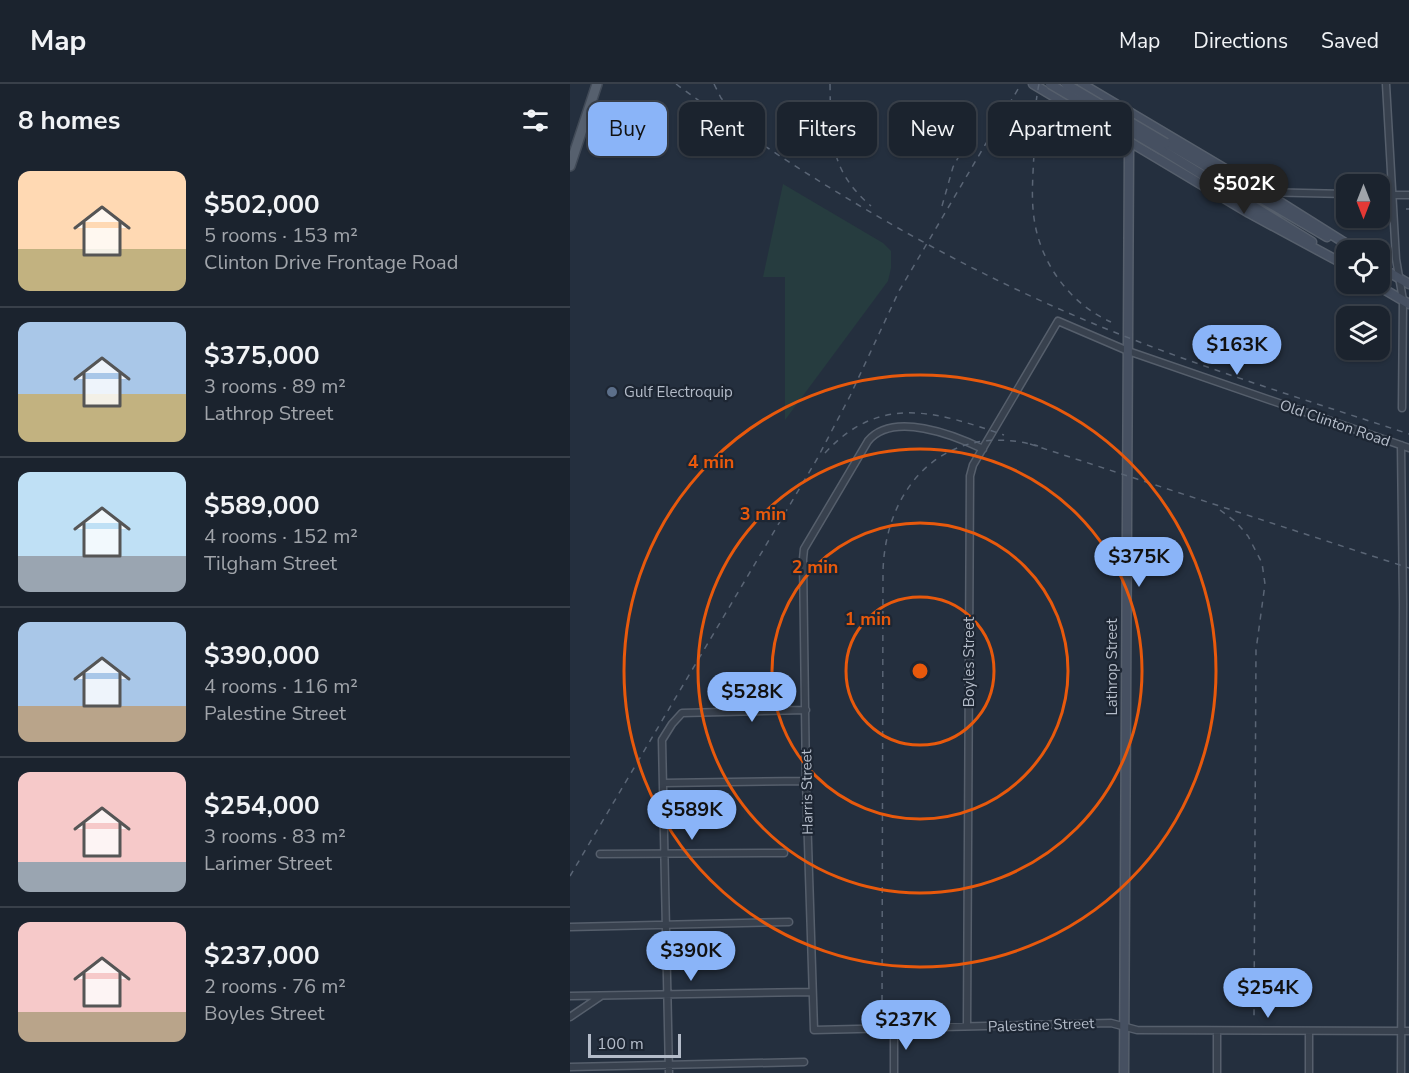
<!DOCTYPE html>
<html lang="en">
<head>
<meta charset="utf-8">
<style>
  body { margin:0; font-family:"Nunito Sans",sans-serif; background:#242b36; color:#f1f3f6; height:100vh; display:flex; flex-direction:column; font-size:22px; white-space:nowrap }
  * { box-sizing:border-box; margin:0 }
  p { font-size:20px; color:#a0a4aa }
  .icon { flex:none; width:33px; height:33px; fill:none; stroke:currentColor; stroke-width:2; stroke-linecap:round; stroke-linejoin:round }
  .map { position:relative; flex:1; overflow:hidden }
  .side { display:flex; flex-direction:column; background:#1b232e; width:570px }
  .side>* { flex:none }
  .top-card { position:absolute; left:18px; top:18px; width:570px; height:54px; display:flex; gap:12px }
  .needle { width:39px; rotate:180deg }
  .fabs { position:absolute; left:766px; top:90px; display:grid; gap:12px }
  .fabs a { display:grid; place-items:center; width:54px; height:54px; border-radius:12px; background:#1b232e; box-shadow:0 2px 4px #0004,0 0 0 2px #39404a; font-size:30px }
  .scale { position:absolute; left:18px; bottom:15px; width:93px; box-sizing:border-box; padding-left:6px; border:3px solid #b4bcc9; border-top:0; font-size:16px; line-height:21px; white-space:nowrap; color:#b4bcc9; -webkit-text-stroke:4px #1d2633; paint-order:stroke }
  .price { position:absolute; translate:-50% -51px; padding:0 14px; border-radius:21px; background:#8ab4f8; color:#111; font-size:20px; line-height:39px; filter:drop-shadow(0 2px 3px #0008) }
  .price::after { content:''; position:absolute; left:50%; top:36px; width:18px; height:14px; margin-left:-9px; background:inherit; clip-path:polygon(0 0,100% 0,50% 100%) }
  .price.on { background:#222; color:#fff }
  ul { padding:0; list-style:none }
  li { display:flex; align-items:center; gap:18px; height:150px; padding:0 18px }
  li+li { border-top:2px solid #39404a }
  li span { display:grid; place-items:center; flex:none; width:168px; height:120px; border-radius:12px; color:#555 }
  li>.icon { margin-inline-start:auto }
  span .icon { width:72px; height:72px; fill:#fffc; stroke-width:1 }
  li b { font-size:26px }
  h2 { display:flex; justify-content:space-between; align-items:center; height:72px; padding:0 18px; font-size:26px }
  .pill { padding:0 21px; border-radius:12px; background:#1b232e; box-shadow:0 2px 4px #0004,0 0 0 2px #39404a; font-size:21px; line-height:54px }
  .pill.on { background:#8ab4f8; color:#111 }
  header { display:flex; align-items:center; gap:36px; box-sizing:border-box; height:84px; padding:0 30px; background:#1b232e; border-bottom:2px solid #39404a }
  header strong { font-size:28px }
  nav { display:flex; gap:33px; margin-inline-start:auto; font-size:21px }
  main { display:flex; flex:1; min-height:0 }
  .map>svg:first-child { display:block }
  .green { fill:#263c3f }
  .lines { fill:none; stroke-linecap:round; stroke-linejoin:round }
  .street-casing { stroke:#565f6c; stroke-width:9 }
  .secondary-casing { stroke:#565f6c; stroke-width:11 }
  .primary-casing { stroke:#414a57; stroke-width:12 }
  .street { stroke:#38414e; stroke-width:6 }
  .secondary { stroke:#465061; stroke-width:8 }
  .primary { stroke:#56606e; stroke-width:9 }
  .rail { stroke:#5a6575; stroke-width:1.5; stroke-dasharray:6 6; stroke-linecap:butt }
  .secondary-bridge-casing { stroke:#565f6c; stroke-width:11; stroke-linecap:butt }
  .secondary-bridge { stroke:#465061; stroke-width:8 }
  .ring { fill:none; stroke:#e8590c; stroke-width:3 }
  .service-dot { fill:#5c6f8a; stroke:#1d2633; stroke-width:2 }
  .labels { text-anchor:middle; dominant-baseline:central; stroke-width:4.5; stroke-linejoin:round; paint-order:stroke }
  .poi-label { font-size:15px; fill:#b4bcc9; stroke:#1d2633; text-anchor:start }
  .street-label { font-size:15px; fill:#b4bcc9; stroke:#1d2633 }
  .centre { fill:#e8590c; stroke:#1d2633; stroke-width:3 }
  .ring-label { font-size:18px; text-anchor:middle; font-weight:bold; fill:#e8590c; stroke:#1d2633; stroke-width:4.5; stroke-linejoin:round; paint-order:stroke }
</style>
</head>
<body>
<header>
<strong>Map</strong>
<nav><a>Map</a><a>Directions</a><a>Saved</a></nav>
</header>
<main>
<section class="side">
<h2>8 homes<svg class="icon" aria-label="filters" viewBox="0 0 24 24"><path d="M4 7h16M4 17h16"/><circle cx="9" cy="7" r="2"/><circle cx="15" cy="17" r="2"/></svg></h2>
<ul>
<li><span style="background:linear-gradient(#ffd9b3 65%,#c2b280 0)"><svg class="icon" aria-label="home" viewBox="0 0 24 24"><path d="M3 11l9-7 9 7M6 9v11h12V9"/></svg></span><div><b>$502,000</b><p>5 rooms · 153 m²</p><p>Clinton Drive Frontage Road</p></div></li>
<li><span style="background:linear-gradient(#a9c7e8 60%,#c2b280 0)"><svg class="icon" aria-label="home" viewBox="0 0 24 24"><path d="M3 11l9-7 9 7M6 9v11h12V9"/></svg></span><div><b>$375,000</b><p>3 rooms · 89 m²</p><p>Lathrop Street</p></div></li>
<li><span style="background:linear-gradient(#bfe0f5 70%,#9aa5b1 0)"><svg class="icon" aria-label="home" viewBox="0 0 24 24"><path d="M3 11l9-7 9 7M6 9v11h12V9"/></svg></span><div><b>$589,000</b><p>4 rooms · 152 m²</p><p>Tilgham Street</p></div></li>
<li><span style="background:linear-gradient(#a9c7e8 70%,#b9a48a 0)"><svg class="icon" aria-label="home" viewBox="0 0 24 24"><path d="M3 11l9-7 9 7M6 9v11h12V9"/></svg></span><div><b>$390,000</b><p>4 rooms · 116 m²</p><p>Palestine Street</p></div></li>
<li><span style="background:linear-gradient(#f6c9c9 75%,#9aa5b1 0)"><svg class="icon" aria-label="home" viewBox="0 0 24 24"><path d="M3 11l9-7 9 7M6 9v11h12V9"/></svg></span><div><b>$254,000</b><p>3 rooms · 83 m²</p><p>Larimer Street</p></div></li>
<li><span style="background:linear-gradient(#f6c9c9 75%,#b9a48a 0)"><svg class="icon" aria-label="home" viewBox="0 0 24 24"><path d="M3 11l9-7 9 7M6 9v11h12V9"/></svg></span><div><b>$237,000</b><p>2 rooms · 76 m²</p><p>Boyles Street</p></div></li>
</ul>
</section>
<div class="map">
<svg width="839" height="989" viewBox="0 0 839 989">
  <rect width="100%" height="100%" fill="#242f3e"/>
  <path class="green" d="M213 100 313 159 321 167V184L318 197 215 336V193H193Z"/>
  <g class="lines">
    <g class="street-casing">
      <path id="street" d="M816 0 826 175 833 216 832 324
        M694 108 777 110
        M810 111H839
        M413 365C384 351 323 327 298 357L234 465 233 475 236 697 244 946 541 939 567 946 839 947
        M94 699 236 697
        M30 770 214 769
        M0 843 219 838
        M0 912 242 908
        M0 933 31 912
        M397 942 400 392 403 381 488 237 558 267 839 364
        M324 944V989
        M0 983 234 978
        M99 989 92 656 102 640 112 629 236 626
        M647 989V947
        M739 989V947
        M831 989 833 520 831 361"/>
    </g>
    <g class="secondary-casing">
      <path id="secondary" d="M463 0 679 129 768 177
        M512 0 694 108 775 159 783 166
        M596 59 757 153
        M592 66 742 158
        M810 183 839 200
        M805 200 839 220
        M554 989 559 66 576 38"/>
    </g>
    <g class="primary-casing">
      <path id="primary" d="M0 82 27 0"/>
    </g>
    <use href="#street" class="street"/>
    <use href="#secondary" class="secondary"/>
    <use href="#primary" class="primary"/>
    <path class="rail" d="M106 0C236 95 373 177 522 239 625 282 733 315 839 350
      M144 0 151 14 175 44
      M260 0C261 52 258 85 301 122
      M469 0C464 23 465 46 464 69 463 91 461 113 464 134 470 179 500 220 541 238
      M372 122 383 83 394 63
      M836 125H839
      M460 360 839 484
      M255 369C310 309 367 328 434 351
      M650 426 666 438 678 452 692 479 695 500 686 566 684 933
      M0 792 247 375 280 312 329 207 451 0
      M312 929 313 488C315 400 378 336 468 362"/>
    <g class="secondary-bridge-casing">
      <path id="secondary-bridge" d="M480 0 592 66
        M496 0 596 59"/>
    </g>
    <use href="#secondary-bridge" class="secondary-bridge"/>
  </g>
  <g class="ring">
    <circle cx="350" cy="587" r="74"/>
    <circle cx="350" cy="587" r="148"/>
    <circle cx="350" cy="587" r="222"/>
    <circle cx="350" cy="587" r="296"/>
  </g>
  <circle class="service-dot" cx="42" cy="308" r="6"/>
  <g class="labels">
    <g class="poi-label">
      <text x="54" y="308">Gulf Electroquip</text>
    </g>
    <g class="street-label">
      <text transform="translate(765 339) rotate(19)">Old Clinton Road</text>
      <text transform="translate(399 578) rotate(-90)">Boyles Street</text>
      <text transform="translate(542 583) rotate(-90)">Lathrop Street</text>
      <text transform="translate(237 708) rotate(-91)">Harris Street</text>
      <text transform="translate(471 941) rotate(-2)">Palestine Street</text>
    </g>
  </g>
  <circle cx="350" cy="587" r="9" class="centre"/>
  <g class="ring-label">
    <text x="141" y="384">4 min</text>
    <text x="193" y="436">3 min</text>
    <text x="245" y="489">2 min</text>
    <text x="298" y="541">1 min</text>
  </g>
</svg>
<div class="fabs">
<a><svg class="needle" viewBox="-14 -14 28 28"><path d="M0-13l5 13h-10z" fill="#e53935"/><path d="M0 13l5-13h-10z" fill="#a0a4aa"/></svg></a>
<a><svg class="icon" aria-label="locate" viewBox="0 0 24 24"><circle cx="12" cy="12" r="6"/><path d="M12 2v4M12 18v4M2 12h4M18 12h4"/></svg></a>
<a><svg class="icon" aria-label="layers" viewBox="0 0 24 24"><path d="M12 4l9 5-9 5-9-5zM3 14l9 5 9-5"/></svg></a>
</div>
<div class="scale">100 m</div>
<b class="price on" style="left:674px;top:131px">$502K</b>
<b class="price" style="left:667px;top:292px">$163K</b>
<b class="price" style="left:569px;top:504px">$375K</b>
<b class="price" style="left:182px;top:639px">$528K</b>
<b class="price" style="left:122px;top:757px">$589K</b>
<b class="price" style="left:121px;top:898px">$390K</b>
<b class="price" style="left:698px;top:935px">$254K</b>
<b class="price" style="left:336px;top:967px">$237K</b>
<div class="top-card">
<a class="pill on">Buy</a>
<a class="pill">Rent</a>
<a class="pill">Filters</a>
<a class="pill">New</a>
<a class="pill">Apartment</a>
</div>
</div>
</main>
</body>
</html>
